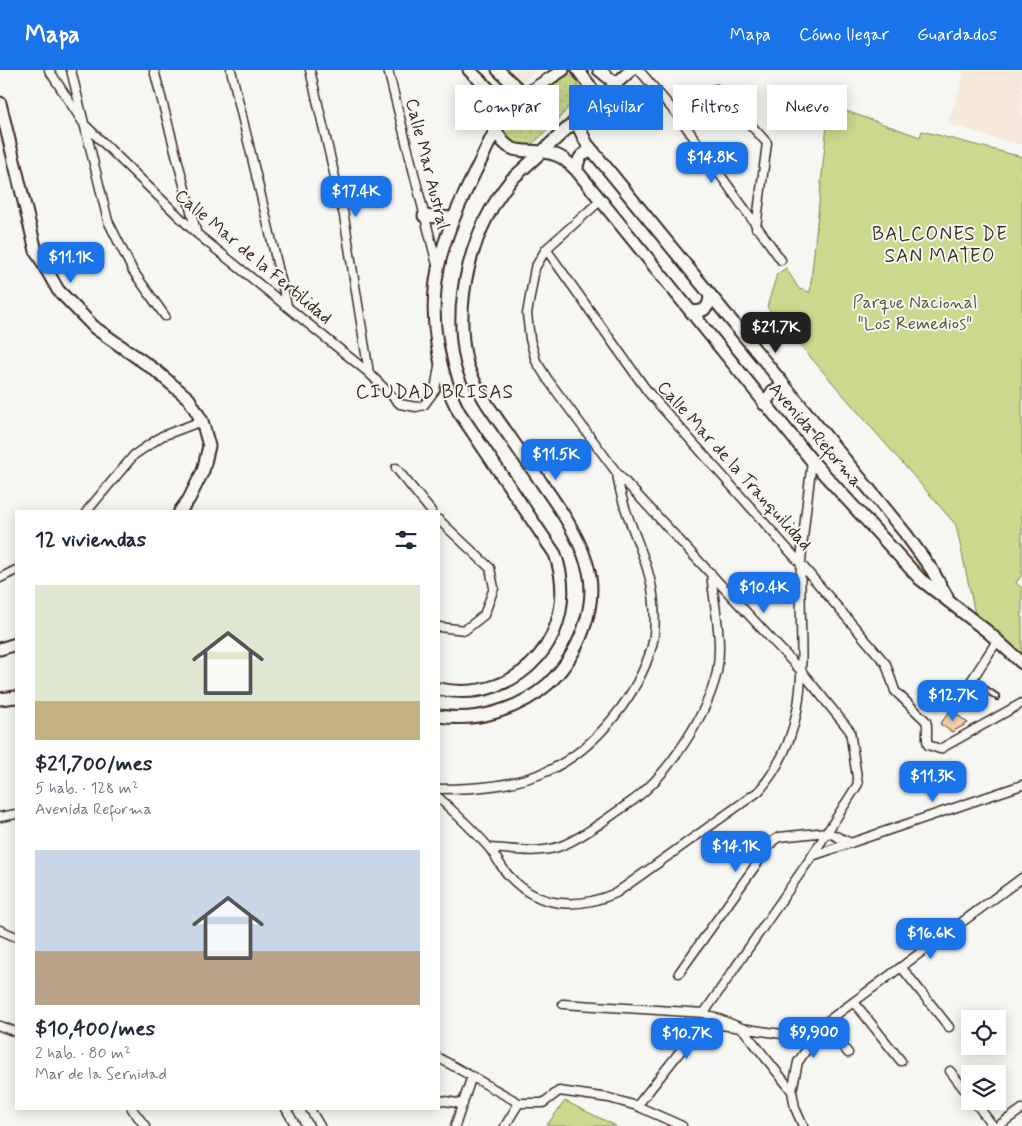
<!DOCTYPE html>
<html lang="es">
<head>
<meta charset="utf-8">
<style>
  body { margin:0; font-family:Mynerve,sans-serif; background:#f6f6f7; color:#1f2937; height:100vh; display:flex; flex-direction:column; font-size:19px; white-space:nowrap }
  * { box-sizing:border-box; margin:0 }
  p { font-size:16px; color:#747a83 }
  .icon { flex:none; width:28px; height:28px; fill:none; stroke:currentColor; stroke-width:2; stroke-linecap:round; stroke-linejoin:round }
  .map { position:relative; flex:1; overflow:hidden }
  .details { position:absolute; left:15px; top:440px; width:425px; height:600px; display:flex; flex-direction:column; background:#fff; border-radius:0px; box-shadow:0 2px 12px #0003 }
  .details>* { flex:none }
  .hud { position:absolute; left:455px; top:15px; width:475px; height:45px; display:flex; gap:10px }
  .tools { position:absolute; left:961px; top:940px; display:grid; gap:10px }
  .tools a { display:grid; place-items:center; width:45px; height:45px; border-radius:0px; background:#fff; box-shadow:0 2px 12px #0003; font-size:25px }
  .price { position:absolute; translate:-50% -42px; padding:0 11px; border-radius:10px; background:#1a73e8; color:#fff; font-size:16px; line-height:32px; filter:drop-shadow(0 1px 2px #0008) }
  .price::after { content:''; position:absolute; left:50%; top:30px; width:15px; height:11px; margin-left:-8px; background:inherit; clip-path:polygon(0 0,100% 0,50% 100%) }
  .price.selected { background:#222; color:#fff }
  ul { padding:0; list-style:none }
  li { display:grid; align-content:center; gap:10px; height:265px; padding:0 20px }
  li span { display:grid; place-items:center; height:155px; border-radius:0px; color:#555 }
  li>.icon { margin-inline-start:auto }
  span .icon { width:90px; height:90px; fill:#fffc; stroke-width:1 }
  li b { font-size:21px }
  h2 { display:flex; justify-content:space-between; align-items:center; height:60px; padding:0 20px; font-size:21px }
  .pill { padding:0 18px; border-radius:0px; background:#fff; box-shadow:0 2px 12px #0003; font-size:18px; line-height:45px }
  .pill.selected { background:#1a73e8; color:#fff }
  header { display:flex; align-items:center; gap:30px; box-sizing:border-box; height:70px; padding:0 25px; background:#1a73e8; color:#fff }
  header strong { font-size:24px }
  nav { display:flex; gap:28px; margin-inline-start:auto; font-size:18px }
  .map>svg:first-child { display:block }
  .built { fill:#f5e9db }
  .grass { fill:url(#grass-dots); stroke:#828256 }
  .green { fill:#cad98d; stroke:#828256 }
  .water { fill:url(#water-rules); stroke:#70899d }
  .building { fill:#f4cba4; stroke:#3b2a1e }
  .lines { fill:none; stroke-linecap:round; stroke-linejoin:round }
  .lane-casing { stroke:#3b2a1e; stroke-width:8 }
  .street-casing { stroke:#3b2a1e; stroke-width:11 }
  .secondary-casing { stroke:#3b2a1e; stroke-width:15 }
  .lane { stroke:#f6f6f2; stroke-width:4 }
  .street { stroke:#f6f6f2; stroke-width:8 }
  .secondary { stroke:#f6f6f2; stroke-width:11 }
  .labels { text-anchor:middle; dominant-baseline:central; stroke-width:4; stroke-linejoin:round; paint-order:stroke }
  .street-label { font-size:18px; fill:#3b2a1e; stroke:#f6f6f2 }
  .park-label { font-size:18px; fill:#5f563a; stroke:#f6f6f2 }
  .neighbourhood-label { font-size:19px; letter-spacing:1px; fill:#3b2a1e; stroke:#f6f6f2 }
</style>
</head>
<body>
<header>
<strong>Mapa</strong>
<nav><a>Mapa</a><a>Cómo llegar</a><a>Guardados</a></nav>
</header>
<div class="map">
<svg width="1022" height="1056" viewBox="0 0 1022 1056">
  <defs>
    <pattern id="grass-dots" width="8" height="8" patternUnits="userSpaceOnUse" patternTransform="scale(1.25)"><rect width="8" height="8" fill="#cad98d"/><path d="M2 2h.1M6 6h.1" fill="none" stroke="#aeba79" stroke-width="1.8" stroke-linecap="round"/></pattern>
    <pattern id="water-rules" width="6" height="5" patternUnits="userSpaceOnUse" patternTransform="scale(1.25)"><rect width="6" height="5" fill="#93c8f1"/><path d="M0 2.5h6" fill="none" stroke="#80acce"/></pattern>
  </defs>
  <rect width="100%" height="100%" fill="#f6f6f2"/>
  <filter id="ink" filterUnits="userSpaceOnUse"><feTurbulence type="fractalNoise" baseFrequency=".02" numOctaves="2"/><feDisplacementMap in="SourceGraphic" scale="10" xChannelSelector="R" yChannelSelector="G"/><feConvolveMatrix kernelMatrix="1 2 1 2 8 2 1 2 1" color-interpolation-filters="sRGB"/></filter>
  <g filter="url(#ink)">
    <path class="built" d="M512 0H537L523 10Z
      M960 0H1022V75L989 67 947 53 964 7Z"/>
    <path class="grass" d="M568 3 577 11 579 23C565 43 548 62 528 77L506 74 500 59 518 33Z"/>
    <path class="green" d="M829 35 920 67 922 61 1022 87V505L1016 513 1022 518V586L975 544 956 455 767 237 777 204 786 198 799 219 810 222Z
      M565 1031 616 1056H546Z"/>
    <path class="water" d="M518 44a12 12 0 1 1 24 0a12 12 0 1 1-24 0Z"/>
    <path class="building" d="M951 640 968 653 952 662 940 654Z"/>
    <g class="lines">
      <g class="lane-casing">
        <path id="lane" d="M971 609 997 627"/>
      </g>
      <g class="street-casing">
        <path id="street" d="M49 0 84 54 196 163 369 303 400 334 416 337 424 335 435 320 439 296
          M71 0 108 151 133 201 165 246
          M154 0 196 161
          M231 0 287 235
          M310 0 344 146 369 303
          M388 0 437 195
          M639 0 679 47 781 190
          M679 47 709 22 716 19 722 23 767 73 756 158
          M600 131 546 179 535 198 527 244 530 269 536 291 548 310 617 403 802 602 850 661 858 714 812 786 704 943
          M546 179 648 322 801 494 886 594 895 621 926 651C929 659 925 667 928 675L940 679 1022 633
          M396 398 431 441
          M87 441 134 385 162 366 202 351
          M439 450 490 498 494 518 484 545 465 560 439 557
          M0 508 16 500
          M957 633 997 571
          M439 719C477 719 515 716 550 700 597 677 638 625 652 576 655 564 655 547 654 534 651 488 622 448 617 403
          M439 728C456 744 475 761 490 779 497 788 502 799 510 807 540 839 579 839 616 823L759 721C818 652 797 575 801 494 803 460 808 425 812 391
          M0 747 16 744
          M490 778C512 779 536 784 558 777 574 772 587 762 601 753 612 745 624 737 635 729 670 702 707 645 717 602 723 570 714 535 711 503
          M812 786 1022 715
          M0 860 16 867
          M902 898 949 957
          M679 903 773 771 779 767 827 762 851 773
          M854 932 901 991
          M563 934 704 943 742 958 792 1021 795 1038 803 1056
          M825 953 848 983
          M0 956 16 962
          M439 988 519 1033H543L559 1021 609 1028 637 1036 682 1056
          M950 1001 970 1027
          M792 1021 798 992 825 953
          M439 1030 463 1034
          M974 1031 993 1056
          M637 1036 701 955 707 953 782 964 825 953 1022 808
          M132 1039 145 1056
          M286 1039 296 1056
          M310 1039 320 1056
          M455 1056 472 1006
          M505 1056 519 1033
          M998 1056 1022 1039"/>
      </g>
      <g class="secondary-casing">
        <path id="secondary" d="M469 0 510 39
          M498 0 525 25
          M578 0 592 19 594 34
          M599 0 615 13
          M0 33 36 181 58 220 95 258 155 300 189 329 202 351 209 376 203 401 189 429 180 441
          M575 50 587 74 905 463 932 500 947 527
          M496 60C510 92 531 75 556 85 565 88 571 95 577 101L812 391 920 509 988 562 1022 593
          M577 101C577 90 581 81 594 82
          M424 146 453 148
          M692 241C704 244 712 235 709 223
          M764 334 773 321 785 316
          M0 579 16 574
          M439 619C520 636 583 562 555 484L459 342C447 320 441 298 437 274 426 206 447 159 476 100 487 79 495 55 511 38 526 22 545 12 563 0
          M0 629 16 627
          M439 646C476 652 519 640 548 614 578 586 600 535 587 494 577 462 558 436 539 409 522 384 504 359 487 334 479 320 469 305 466 290 453 229 472 158 511 110L631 0"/>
      </g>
      <use href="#lane" class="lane"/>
      <use href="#street" class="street"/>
      <use href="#secondary" class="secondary"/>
    </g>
  </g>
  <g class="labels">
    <g class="street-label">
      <text transform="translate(427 94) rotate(76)">Calle Mar Austral</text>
      <text transform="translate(253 187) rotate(40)">Calle Mar de la Fertilidad</text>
      <text transform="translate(815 365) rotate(49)">Avenida Reforma</text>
      <text transform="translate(734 396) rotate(48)">Calle Mar de la Tranquilidad</text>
    </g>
    <g class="park-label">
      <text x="915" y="233">Parque Nacional<tspan x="915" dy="21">"Los Remedios"</tspan></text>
    </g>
    <g class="neighbourhood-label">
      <text x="940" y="164">BALCONES DE<tspan x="940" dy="22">SAN MATEO</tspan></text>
      <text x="435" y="322">CIUDAD BRISAS</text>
    </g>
  </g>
</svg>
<div class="tools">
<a><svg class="icon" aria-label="locate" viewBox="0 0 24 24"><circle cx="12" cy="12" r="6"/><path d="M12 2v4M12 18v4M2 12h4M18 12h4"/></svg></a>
<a><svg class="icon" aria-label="layers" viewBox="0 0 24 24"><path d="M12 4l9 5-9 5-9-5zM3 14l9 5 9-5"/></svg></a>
</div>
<b class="price" style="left:712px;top:114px">$14.8K</b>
<b class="price" style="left:356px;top:148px">$17.4K</b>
<b class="price" style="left:71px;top:214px">$11.1K</b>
<b class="price selected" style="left:776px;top:284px">$21.7K</b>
<b class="price" style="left:556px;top:411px">$11.5K</b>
<b class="price" style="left:764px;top:544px">$10.4K</b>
<b class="price" style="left:953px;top:652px">$12.7K</b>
<b class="price" style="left:933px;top:733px">$11.3K</b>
<b class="price" style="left:736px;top:803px">$14.1K</b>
<b class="price" style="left:931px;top:890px">$16.6K</b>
<b class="price" style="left:814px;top:989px">$9,900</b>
<b class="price" style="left:687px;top:990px">$10.7K</b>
<div class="hud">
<a class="pill">Comprar</a>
<a class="pill selected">Alquilar</a>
<a class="pill">Filtros</a>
<a class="pill">Nuevo</a>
</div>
<section class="details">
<h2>12 viviendas<svg class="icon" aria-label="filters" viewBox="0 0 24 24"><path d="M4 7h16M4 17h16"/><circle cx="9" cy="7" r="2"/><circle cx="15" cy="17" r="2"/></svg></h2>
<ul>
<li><span style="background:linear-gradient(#dfe7d0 75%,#c2b280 0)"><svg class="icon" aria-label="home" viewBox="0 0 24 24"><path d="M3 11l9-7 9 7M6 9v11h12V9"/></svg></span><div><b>$21,700/mes</b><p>5 hab. · 128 m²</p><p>Avenida Reforma</p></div></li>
<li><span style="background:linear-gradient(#c9d6e8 65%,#b9a48a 0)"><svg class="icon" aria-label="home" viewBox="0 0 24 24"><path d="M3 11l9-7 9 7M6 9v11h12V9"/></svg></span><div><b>$10,400/mes</b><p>2 hab. · 80 m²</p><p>Mar de la Sernidad</p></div></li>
</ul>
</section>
</div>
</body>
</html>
